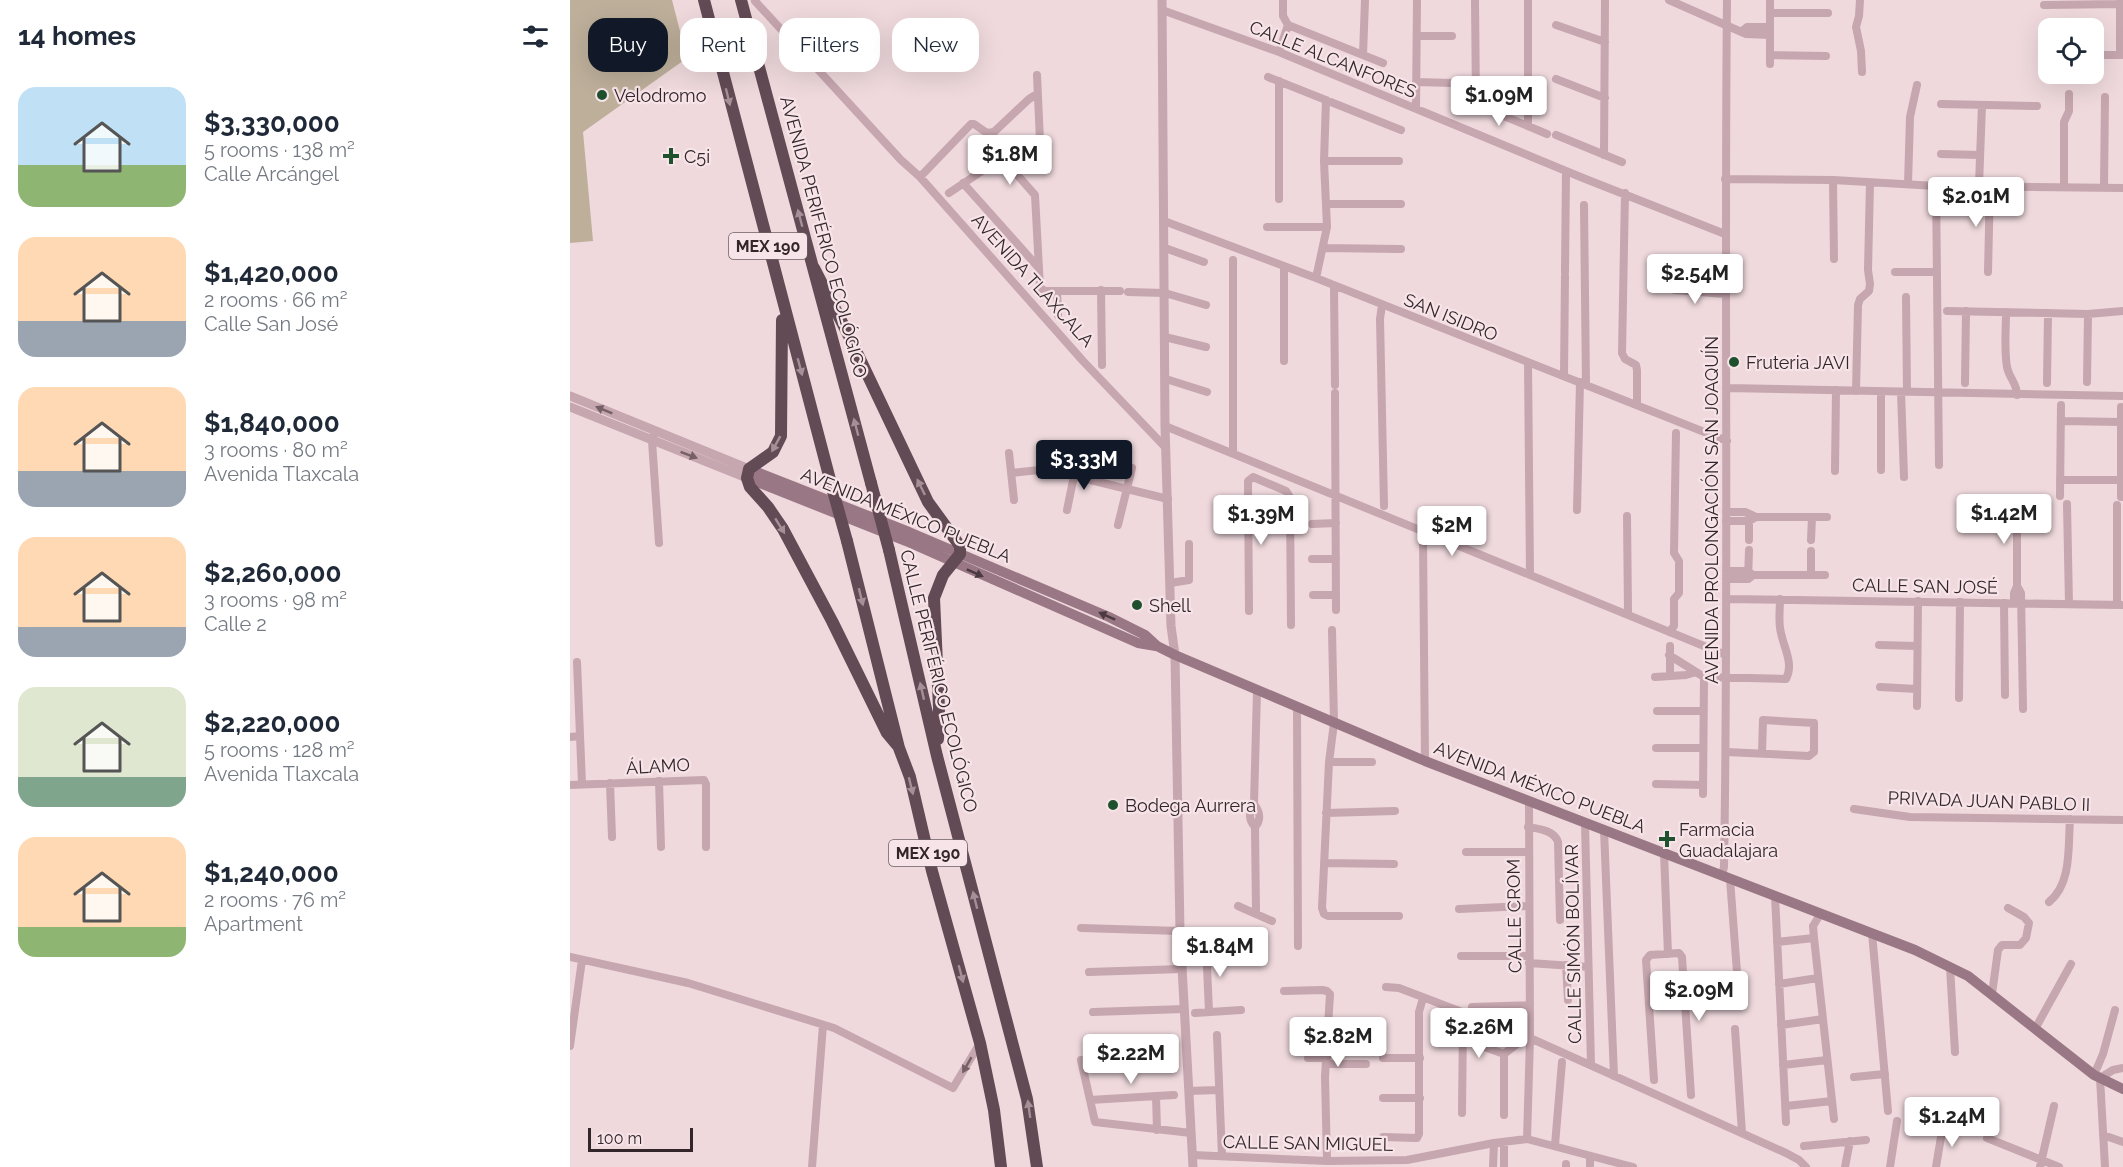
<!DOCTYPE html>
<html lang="en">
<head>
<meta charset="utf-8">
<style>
  body { margin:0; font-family:Raleway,sans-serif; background:#f6f6f7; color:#1f2937; height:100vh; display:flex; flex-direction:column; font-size:22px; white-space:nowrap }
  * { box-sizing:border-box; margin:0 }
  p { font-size:20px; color:#747a83 }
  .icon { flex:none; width:33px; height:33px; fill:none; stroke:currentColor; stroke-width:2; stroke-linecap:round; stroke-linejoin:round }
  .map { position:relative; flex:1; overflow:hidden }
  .details { display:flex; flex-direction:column; background:#fff; width:570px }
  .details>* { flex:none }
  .top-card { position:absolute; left:18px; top:18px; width:570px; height:54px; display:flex; gap:12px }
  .buttons { position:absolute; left:1468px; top:18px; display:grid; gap:12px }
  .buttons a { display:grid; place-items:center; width:66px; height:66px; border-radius:12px; background:#fff; box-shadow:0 6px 24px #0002; font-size:30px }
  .scale { position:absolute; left:18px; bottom:15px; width:105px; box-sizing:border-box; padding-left:6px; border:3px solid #32262b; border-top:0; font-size:16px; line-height:21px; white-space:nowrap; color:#32262b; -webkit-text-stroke:4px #f7e4e8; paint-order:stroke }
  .price { position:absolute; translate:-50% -51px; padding:0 14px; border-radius:6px; background:#fff; color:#222; font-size:20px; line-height:39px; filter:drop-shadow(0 2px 3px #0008) }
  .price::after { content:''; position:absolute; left:50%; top:36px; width:18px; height:14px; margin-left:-9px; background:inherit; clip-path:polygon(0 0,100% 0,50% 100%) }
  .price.selected { background:#111827; color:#fff }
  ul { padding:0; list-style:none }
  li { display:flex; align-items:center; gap:18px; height:150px; padding:0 18px }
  li span { display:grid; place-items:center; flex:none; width:168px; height:120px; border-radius:18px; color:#555 }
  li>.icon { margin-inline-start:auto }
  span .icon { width:72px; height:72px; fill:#fffc; stroke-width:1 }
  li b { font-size:26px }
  h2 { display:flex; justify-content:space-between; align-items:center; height:72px; padding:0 18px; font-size:26px }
  .pill { padding:0 21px; border-radius:18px; background:#fff; box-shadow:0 6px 24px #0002; font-size:21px; line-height:54px }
  .pill.selected { background:#111827; color:#fff }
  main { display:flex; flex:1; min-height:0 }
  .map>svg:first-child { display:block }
  .garden { fill:#bdaf9a }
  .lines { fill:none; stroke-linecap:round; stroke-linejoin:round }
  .minor { stroke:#c6a6af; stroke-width:8 }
  .tertiary { stroke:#c6a6af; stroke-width:9 }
  .secondary { stroke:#997784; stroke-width:10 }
  .trunk { stroke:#634b55; stroke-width:12 }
  .trunk-bridge { stroke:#634b55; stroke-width:12 }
  .oneway { fill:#a69097 }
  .oneway2 { fill:#756066 }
  .oneway3 { fill:#4c3a41 }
  .poi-dot { fill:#1f512f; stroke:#f7e4e8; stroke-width:2 }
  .labels { text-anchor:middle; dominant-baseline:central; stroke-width:4.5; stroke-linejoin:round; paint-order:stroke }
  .shield { fill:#f7e4e8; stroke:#6d5f64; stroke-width:1.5 }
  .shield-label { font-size:16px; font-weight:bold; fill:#32262b }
  .street-label { font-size:18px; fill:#32262b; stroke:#f7e4e8 }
  .poi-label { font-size:18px; fill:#32262b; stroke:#f7e4e8; text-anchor:start }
</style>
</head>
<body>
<main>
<section class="details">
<h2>14 homes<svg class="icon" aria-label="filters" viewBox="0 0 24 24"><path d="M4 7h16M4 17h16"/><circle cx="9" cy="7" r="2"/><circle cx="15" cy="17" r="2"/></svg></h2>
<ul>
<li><span style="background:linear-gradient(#bfe0f5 65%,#8fb573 0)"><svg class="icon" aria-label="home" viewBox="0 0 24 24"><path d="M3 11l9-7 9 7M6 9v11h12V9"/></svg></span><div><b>$3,330,000</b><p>5 rooms · 138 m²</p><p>Calle Arcángel</p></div></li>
<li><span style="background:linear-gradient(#ffd9b3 70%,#9aa5b1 0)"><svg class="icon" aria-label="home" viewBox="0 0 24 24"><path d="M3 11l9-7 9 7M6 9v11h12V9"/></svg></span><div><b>$1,420,000</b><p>2 rooms · 66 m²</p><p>Calle San José</p></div></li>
<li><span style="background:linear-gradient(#ffd9b3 70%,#9aa5b1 0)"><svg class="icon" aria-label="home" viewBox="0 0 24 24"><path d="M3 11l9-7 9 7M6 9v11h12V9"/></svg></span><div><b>$1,840,000</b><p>3 rooms · 80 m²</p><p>Avenida Tlaxcala</p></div></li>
<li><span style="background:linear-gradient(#ffd9b3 75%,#9aa5b1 0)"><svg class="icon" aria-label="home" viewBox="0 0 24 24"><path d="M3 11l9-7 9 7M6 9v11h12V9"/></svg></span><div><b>$2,260,000</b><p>3 rooms · 98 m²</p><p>Calle 2</p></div></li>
<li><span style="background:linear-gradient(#dfe7d0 75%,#7fa58c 0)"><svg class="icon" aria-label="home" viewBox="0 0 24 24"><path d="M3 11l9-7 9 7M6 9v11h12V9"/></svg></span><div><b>$2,220,000</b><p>5 rooms · 128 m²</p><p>Avenida Tlaxcala</p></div></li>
<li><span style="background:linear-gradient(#ffd9b3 75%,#8fb573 0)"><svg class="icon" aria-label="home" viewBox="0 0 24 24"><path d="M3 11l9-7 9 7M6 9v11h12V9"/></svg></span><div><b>$1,240,000</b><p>2 rooms · 76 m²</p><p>Apartment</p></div></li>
</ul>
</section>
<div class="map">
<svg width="1553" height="1167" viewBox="0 0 1553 1167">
  <rect width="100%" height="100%" fill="#efd9dd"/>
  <path class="garden" d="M0 0H102L117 58 13 132 23 241 0 243Z"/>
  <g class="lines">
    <path class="minor" d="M905 0 906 102 910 106 977 134
      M958 0V125
      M1099 0 1176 34 1200 35
      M1200 0V64
      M1290 0 1289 16 1286 27 1291 51 1292 72
      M185 1 331 160 350 177 513 361 596 448
      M1474 5 1550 4
      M592 10 709 52 1013 178 1155 234
      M1200 13H1258
      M718 25 813 63
      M986 25 1035 42
      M1172 31 1177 27H1200
      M847 36H882
      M709 52 718 25 713 16V0
      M793 55 795 0
      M1200 55 1256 56
      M1475 55H1479
      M1524 55H1552
      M1550 55V0
      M467 75 471 163
      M698 77 831 130
      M986 79 1035 98
      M709 81V199
      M846 82 883 83
      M1371 104 1467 106
      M846 108 847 0
      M986 135 1052 162
      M1371 154 1410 155
      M1034 155 1035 0
      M754 161H829
      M350 177 401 124H404L417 133 424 132 459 99 467 94
      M1155 179 1263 180 1366 186 1553 188
      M1263 180 1264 259
      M393 183 468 267
      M1338 184 1340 117 1347 85
      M1409 185 1412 105
      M1366 186 1369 465
      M1494 186V122L1499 111V94
      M1534 187 1535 97
      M379 193 427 161 431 159 435 161 465 195 470 288
      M1055 193 1052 353 1055 359 1066 365 1067 370V405
      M756 204H831
      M1014 205 1016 385
      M594 221 746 278 1157 441
      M697 227H757
      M595 248 634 262
      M753 248 831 249
      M663 260V453
      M714 266V361
      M995 272 996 171
      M1325 272H1366
      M1418 272 1420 185
      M746 278 757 227 754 161 756 100
      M764 286 765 385
      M470 288 475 291H550
      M531 290 532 365
      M1105 290 1155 294
      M487 291 488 315
      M558 292 595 293 636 305
      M1336 297 1337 392
      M812 305 810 319 814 506
      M1377 311 1518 314 1553 311
      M1436 312C1436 330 1434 350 1437 367 1439 378 1447 383 1447 395
      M595 337 636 347
      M958 363 960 575
      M994 376 995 276
      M596 379 637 392
      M1517 382 1518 314
      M1395 383 1396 311
      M1477 383 1478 313
      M1156 388 1553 396
      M1286 391 1288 305 1290 299 1299 291 1300 284 1298 270 1300 183
      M1331 392 1334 477
      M765 393 766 610
      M1551 407V497
      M1491 421 1551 422
      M595 426 1156 655
      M84 435 82 441 89 543
      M439 453 444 500
      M1311 470V392
      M1265 471 1266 390
      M442 473 469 470 504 476 598 499
      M1490 480H1551
      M1490 496 1491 405
      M1497 504 1499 604
      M1547 505V605
      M497 510 507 461
      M1007 510 1010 382
      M1156 512H1175L1186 517H1257
      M1156 521H1179L1186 517
      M742 524 766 523
      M548 525 562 468
      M853 540 855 761
      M1179 540V518
      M1241 540 1242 517
      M742 559H766
      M1156 571H1178L1183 575H1255
      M1241 575V551
      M1156 579H1178L1182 576
      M1178 579 1179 550
      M600 583 619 580V544
      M1447 586 1451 593 1453 709
      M743 595H766
      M1156 599 1553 605
      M1434 603 1435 695
      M1444 603V593L1447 586V503
      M679 611 678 481 683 477 716 491 720 497 721 625
      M1056 614 1058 611 1057 516
      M762 630 764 723 759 762 752 908 754 914 758 916H829
      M1099 632 1104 626V599L1109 593V561L1104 553 1106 433
      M1309 645 1347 646
      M1100 646V676
      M1099 655 1134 677 1216 679C1224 664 1214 648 1211 633 1208 623 1210 610 1210 599
      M7 662 12 784
      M1085 677 1116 675 1126 672
      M1310 687 1347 689
      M1389 698 1390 602
      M1347 706 1348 601
      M727 707 728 946
      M1087 711H1133
      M0 737 10 736
      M1086 748H1133
      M1156 752 1239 756 1244 752V723L1193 720 1192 753
      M759 762H802
      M89 781 91 847
      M40 783 42 837
      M1086 784 1133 785
      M0 785 134 780 136 784V847
      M1133 794 1134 677
      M684 804C690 812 692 819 685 827L686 913
      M1284 809 1340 817 1553 820
      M756 813 825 811
      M1015 823 1021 1065
      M685 827C678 819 679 813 684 804L687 691
      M958 827C969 829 984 830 988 842L990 920
      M1034 830 1044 1076
      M896 852H958
      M1094 853 1098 954
      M754 863 824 864
      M1152 875 1154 867C1159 578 1154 289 1157 0
      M1160 879 1169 999
      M1205 896 1216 1122
      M1479 902C1502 884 1498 846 1500 819
      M668 906 702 921
      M889 909 958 906
      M1251 913 1243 926 1244 938 1264 1119
      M511 928 610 931
      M1302 933 1318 1111
      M610 936 621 938 668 954
      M1207 942 1244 938
      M636 944 639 1012
      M891 956H959
      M0 957 118 983 264 1028 383 1088 410 1043
      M959 963 1018 967
      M996 965 998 1000
      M1380 967 1385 1052
      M519 972 611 969
      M1209 984 1248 978
      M816 987 829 988 960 1038 1216 1153 1229 1160 1236 1167
      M714 991 752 990 757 991 760 994 755 1077 757 1161
      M1422 994 1428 950 1432 945H1450L1456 938 1459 923 1454 917 1438 908
      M902 1007 960 1005
      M523 1012 614 1009
      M625 1013 671 1010
      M1211 1025 1253 1019
      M1165 1029 1172 1133
      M1465 1029 1501 964
      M647 1035 652 1156
      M892 1039 934 1054
      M0 1046 12 960
      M599 1055 511 1060 525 1122 621 1133
      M738 1058H757
      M813 1058H850
      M756 1064H796
      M1213 1065 1257 1060
      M1524 1075 1533 1054 1545 1010
      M1284 1077 1315 1074
      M1084 1080 1076 960 1080 955 1109 953 1112 957 1121 1095
      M619 1091 648 1090
      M586 1096 587 1130
      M813 1098H850
      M520 1100 604 1095
      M1216 1106 1262 1101
      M892 1113 893 1021
      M934 1115V1054L956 1037
      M1533 1135 1553 1142
      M813 1137 847 1138 849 1134V1012L853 998
      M1417 1138 1489 1167
      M957 1139 960 1038 959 801
      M934 1142V1167
      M985 1145 992 1062
      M1234 1146 1296 1140
      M622 1155 757 1161 837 1160 924 1143 957 1139 1063 1167
      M1020 1156V1167
      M996 1164V1167
      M242 1167 253 1025
      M923 1167 924 1143
      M1275 1167 1280 1141
      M1320 1167 1327 1121
      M1366 1167 1373 1125
      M1470 1167 1484 1106
      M1535 1167 1530 1078 1543 1070 1553 1068"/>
    <path class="tertiary" d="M592 0 595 426 601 626 605 655 610 931 623 1167
      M0 396 179 469
      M0 407 177 478"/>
    <path class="secondary" d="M179 469 339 532 539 617 575 635 587 646 605 655 855 761 1345 950 1398 976 1524 1075 1553 1089
      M177 478 336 541 568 643 586 646"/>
    <path class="trunk" d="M134 0 263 491
      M171 0 301 483
      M244 268 280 338 358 502 390 546V554L373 575 364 598 369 708 368 739
      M212 320 211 436 203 452 179 469 177 478 180 487 198 507 213 529 262 621 317 733 327 745
      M277 541 329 748 340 777 362 871 410 1043 424 1110 431 1167
      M319 550 367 756 457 1099 467 1167"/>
    <path class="trunk-bridge" d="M301 483 319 550
      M263 491 277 541"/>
  </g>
  <defs><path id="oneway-solid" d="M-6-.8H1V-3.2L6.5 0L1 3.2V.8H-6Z" transform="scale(1.5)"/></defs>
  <g class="oneway">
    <use href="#oneway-solid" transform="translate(158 97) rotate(76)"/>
    <use href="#oneway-solid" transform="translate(230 218) rotate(-105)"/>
    <use href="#oneway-solid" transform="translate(230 367) rotate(75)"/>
    <use href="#oneway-solid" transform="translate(286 427) rotate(-105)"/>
    <use href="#oneway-solid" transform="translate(206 444) rotate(119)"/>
    <use href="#oneway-solid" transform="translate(351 487) rotate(-116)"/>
    <use href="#oneway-solid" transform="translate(210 526) rotate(58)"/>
    <use href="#oneway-solid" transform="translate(291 597) rotate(76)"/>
    <use href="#oneway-solid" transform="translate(352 691) rotate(-103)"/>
    <use href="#oneway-solid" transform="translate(341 786) rotate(76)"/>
    <use href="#oneway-solid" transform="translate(405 900) rotate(-104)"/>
    <use href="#oneway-solid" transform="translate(391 974) rotate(75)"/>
    <use href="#oneway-solid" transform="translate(459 1109) rotate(-98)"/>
  </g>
  <g class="oneway2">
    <use href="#oneway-solid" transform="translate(34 410) rotate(-158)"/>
    <use href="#oneway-solid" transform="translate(119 455) rotate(21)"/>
    <use href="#oneway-solid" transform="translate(397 1065) rotate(120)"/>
  </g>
  <g class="oneway3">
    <use href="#oneway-solid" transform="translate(405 573) rotate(24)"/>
    <use href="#oneway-solid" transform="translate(537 616) rotate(-156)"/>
  </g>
  <g class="poi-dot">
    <circle cx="32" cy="95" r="6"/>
    <path d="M98 147h6v6h6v6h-6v6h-6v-6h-6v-6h6z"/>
    <circle cx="1164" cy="362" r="6"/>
    <circle cx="567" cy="605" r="6"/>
    <circle cx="543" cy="805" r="6"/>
    <path d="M1094 830h6v6h6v6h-6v6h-6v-6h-6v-6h6z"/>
  </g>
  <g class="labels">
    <g class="shield">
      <rect x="159" y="233" width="78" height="26" rx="4.5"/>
      <rect x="319" y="840" width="78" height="26" rx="4.5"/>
    </g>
    <g class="shield-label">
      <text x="198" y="246">MEX 190</text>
      <text x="358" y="853">MEX 190</text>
    </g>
    <g class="street-label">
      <text transform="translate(763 59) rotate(22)">CALLE ALCANFORES</text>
      <text transform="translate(254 237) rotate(75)">AVENIDA PERIFÉRICO ECOLÓGICO</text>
      <text transform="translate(463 280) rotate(48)">AVENIDA TLAXCALA</text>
      <text transform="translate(881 317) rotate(22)">SAN ISIDRO</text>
      <text transform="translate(1141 510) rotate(-90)">AVENIDA PROLONGACIÓN SAN JOAQUÍN</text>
      <text transform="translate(336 515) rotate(22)">AVENIDA MÉXICO PUEBLA</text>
      <text transform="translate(1355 586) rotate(1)">CALLE SAN JOSÉ</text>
      <text transform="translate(369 681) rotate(76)">CALLE PERIFÉRICO ECOLÓGICO</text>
      <text transform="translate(88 766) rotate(-3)">ÁLAMO</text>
      <text transform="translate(970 787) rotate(21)">AVENIDA MÉXICO PUEBLA</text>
      <text transform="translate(1419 801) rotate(2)">PRIVADA JUAN PABLO II</text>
      <text transform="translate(944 916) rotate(-91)">CALLE CROM</text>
      <text transform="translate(1003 944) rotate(-91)">CALLE SIMÓN BOLÍVAR</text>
      <text transform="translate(738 1143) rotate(1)">CALLE SAN MIGUEL</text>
    </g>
    <g class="poi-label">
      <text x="44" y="95">Velodromo</text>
      <text x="114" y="156">C5i</text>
      <text x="1176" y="362">Fruteria JAVI</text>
      <text x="579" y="605">Shell</text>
      <text x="555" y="805">Bodega Aurrera</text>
      <text x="1109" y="829">Farmacia<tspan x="1109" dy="21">Guadalajara</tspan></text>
    </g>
  </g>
</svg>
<div class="buttons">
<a><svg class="icon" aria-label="locate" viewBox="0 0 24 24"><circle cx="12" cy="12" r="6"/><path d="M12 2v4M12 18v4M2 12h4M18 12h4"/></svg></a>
</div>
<div class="scale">100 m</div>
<b class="price" style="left:929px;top:127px">$1.09M</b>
<b class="price" style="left:440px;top:186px">$1.8M</b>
<b class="price" style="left:1406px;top:228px">$2.01M</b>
<b class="price" style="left:1125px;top:305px">$2.54M</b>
<b class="price selected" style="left:514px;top:491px">$3.33M</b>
<b class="price" style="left:1434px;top:545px">$1.42M</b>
<b class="price" style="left:691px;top:546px">$1.39M</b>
<b class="price" style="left:882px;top:557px">$2M</b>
<b class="price" style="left:650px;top:978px">$1.84M</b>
<b class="price" style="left:1129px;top:1022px">$2.09M</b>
<b class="price" style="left:909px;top:1059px">$2.26M</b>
<b class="price" style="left:768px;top:1068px">$2.82M</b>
<b class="price" style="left:561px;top:1085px">$2.22M</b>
<b class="price" style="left:1382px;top:1148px">$1.24M</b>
<div class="top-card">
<a class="pill selected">Buy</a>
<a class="pill">Rent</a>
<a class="pill">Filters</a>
<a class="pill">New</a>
</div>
</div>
</main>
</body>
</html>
